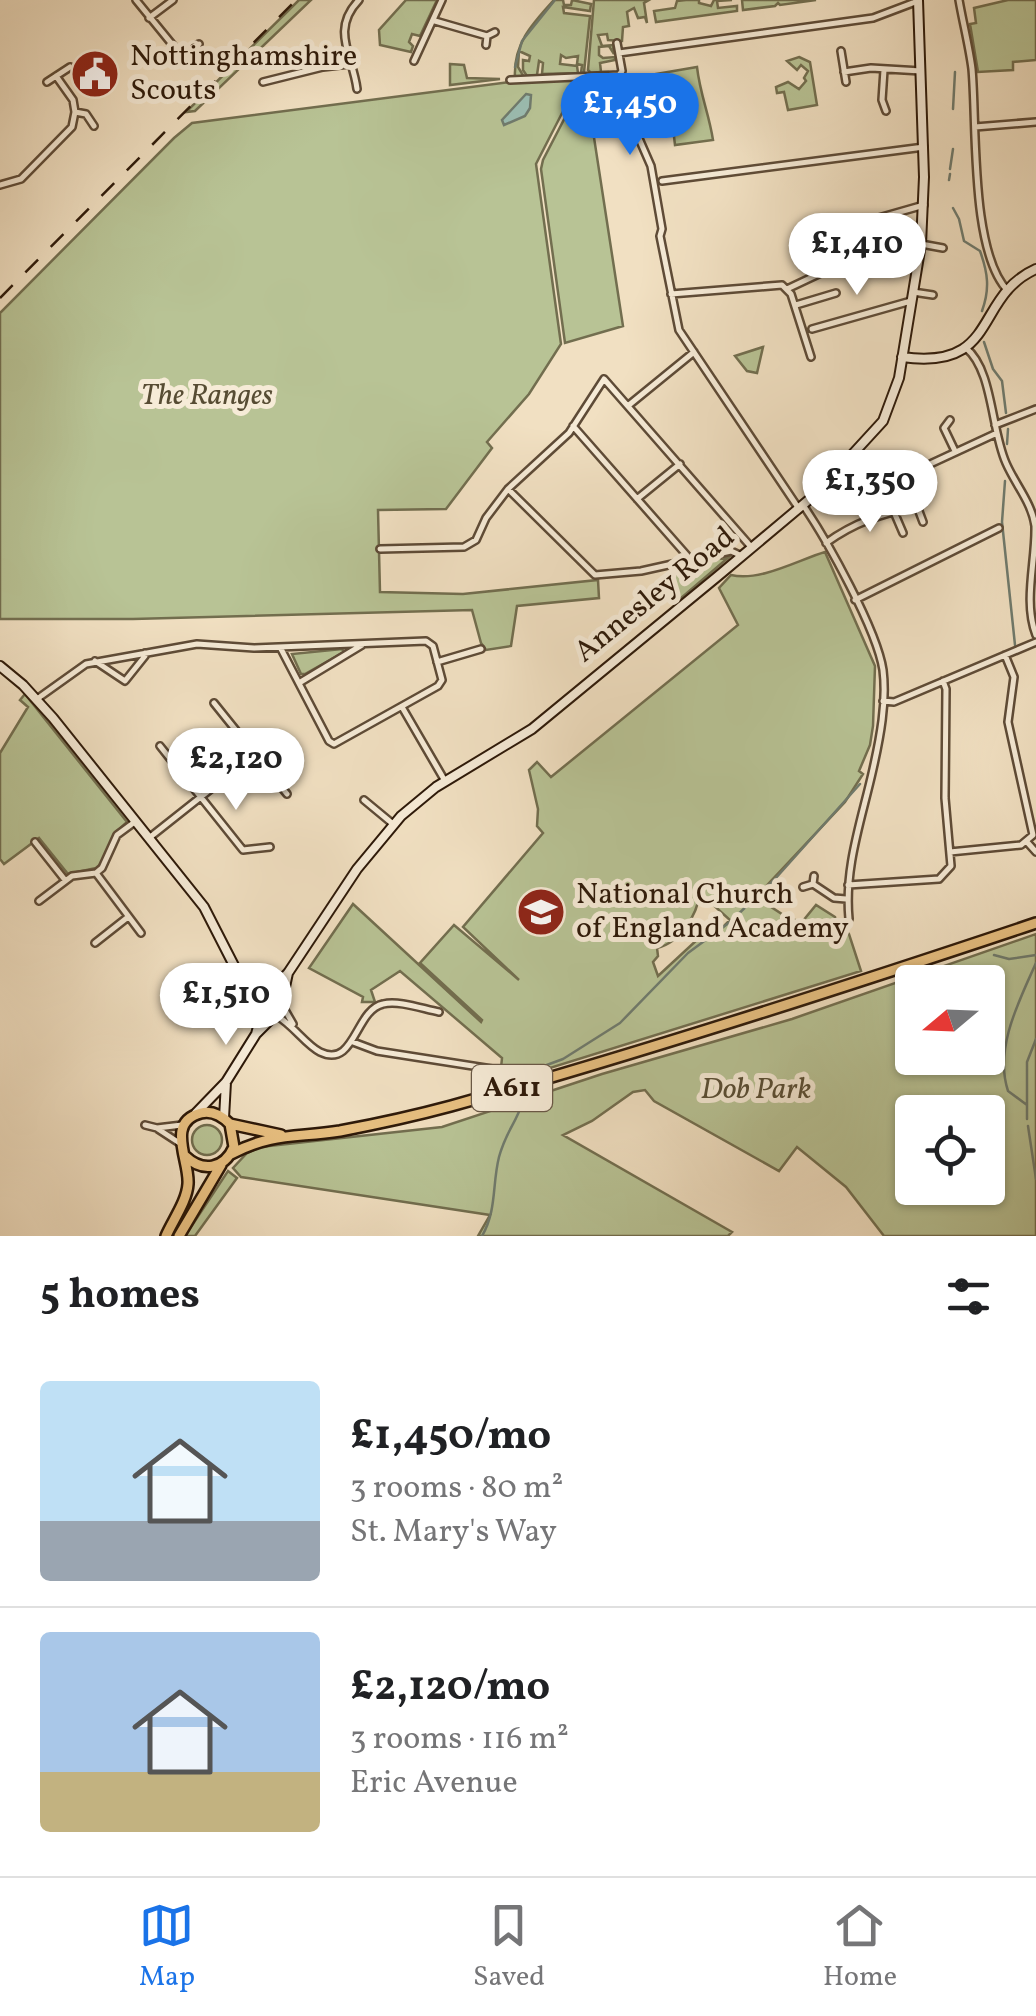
<!DOCTYPE html>
<html lang="en">
<head>
<meta charset="utf-8">
<style>
  body { margin:0; font-family:Vollkorn,serif; background:#f2f2f2; color:#202124; height:100vh; display:flex; flex-direction:column; font-size:38px; white-space:nowrap }
  * { box-sizing:border-box; margin:0 }
  p { font-size:32px; color:#757577 }
  .icon { flex:none; width:55px; height:55px; fill:none; stroke:currentColor; stroke-width:2; stroke-linecap:round; stroke-linejoin:round }
  .map { position:relative; height:1236px; overflow:hidden }
  .panel { display:flex; flex-direction:column; background:#fff; flex:1 }
  .panel>* { flex:none }
  .needle { width:65px; rotate:251deg }
  .controls { position:absolute; left:895px; top:965px; display:grid; gap:20px }
  .controls a { display:grid; place-items:center; width:110px; height:110px; border-radius:10px; background:#fff; box-shadow:0 2px 8px #0004; font-size:50px }
  .price { position:absolute; translate:-50% -85px; padding:0 22px; border-radius:35px; background:#fff; color:#222; font-size:32px; line-height:65px; filter:drop-shadow(0 2px 5px #0008) }
  .price::after { content:''; position:absolute; left:50%; top:60px; width:30px; height:22px; margin-left:-15px; background:inherit; clip-path:polygon(0 0,100% 0,50% 100%) }
  .price.selected { background:#1a73e8; color:#fff }
  ul { padding:0; list-style:none }
  li { display:flex; align-items:center; gap:30px; height:250px; padding:0 40px }
  li+li { border-top:2px solid #e0e0e0 }
  li span { display:grid; place-items:center; flex:none; width:280px; height:200px; border-radius:10px; color:#555 }
  li>.icon { margin-inline-start:auto }
  span .icon { width:120px; height:120px; fill:#fffc; stroke-width:1 }
  li b { font-size:42px }
  h2 { display:flex; justify-content:space-between; align-items:center; height:120px; padding:0 40px; font-size:42px }
  .tabs { display:flex; justify-content:space-around; align-items:center; height:140px; border-top:2px solid #e0e0e0; background:#fff; font-size:28px; color:#757577 }
  .tabs a { display:grid; justify-items:center; gap:5px }
  .tabs .selected { color:#1a73e8 }
  .map>svg:first-child { display:block }
  .green { fill:#b8c395; stroke:#726e4f; stroke-width:2.5; fill-rule:evenodd }
  .water { fill:#9bbdb2; stroke:#6f7b6e; stroke-width:2.5 }
  .lines { fill:none; stroke-linecap:round; stroke-linejoin:round }
  .stream { stroke:#6f7b6e; stroke-width:2.5 }
  .street-casing { stroke:#5e4b37; stroke-width:10 }
  .secondary-casing { stroke:#2d1909; stroke-width:12 }
  .primary-casing { stroke:#2d1909; stroke-width:14 }
  .street { stroke:#f6ebd7; stroke-width:5 }
  .secondary { stroke:#f6ebd7; stroke-width:8 }
  .primary { stroke:#e8c081; stroke-width:9 }
  .rail { stroke:#2d1909; stroke-width:2.5; stroke-dasharray:18 18; stroke-linecap:butt }
  .labels { text-anchor:middle; dominant-baseline:central; stroke-width:10; stroke-linejoin:round; paint-order:stroke }
  .shield { fill:#f6ebd7; stroke:#695847; stroke-width:2.5 }
  .shield-label { font-size:28px; font-weight:bold; fill:#2d1909 }
  .poi-label { font-size:30px; fill:#2d1909; stroke:#f6ebd7; text-anchor:start }
  .park-label { font-size:30px; font-style:italic; fill:#574c33; stroke:#f6ebd7 }
  .street-label { font-size:30px; fill:#2d1909; stroke:#f6ebd7 }
</style>
</head>
<body>
<div class="map">
<svg width="1036" height="1236" viewBox="0 0 1036 1236">
  <rect width="100%" height="100%" fill="#f1e0c2"/>
  <filter id="stains"><feTurbulence type="fractalNoise" baseFrequency=".002" numOctaves="4"/><feColorMatrix values="0 0 0 0 .2 0 0 0 0 .09 0 0 0 0 .02 0 0 0 .5 -.17"/></filter>
  <radialGradient id="worn" r=".72"><stop offset=".6" stop-color="#630" stop-opacity="0"/><stop offset="1" stop-color="#630" stop-opacity=".3"/></radialGradient>
  <path class="green" d="M299 0H311L195 111 186 112Z
    M406 0H437L420 36 412 34 409 42 413 46 411 52 380 45 379 30Z
    M554 0H563L564 5H571L572 0 591 4 590 11 563 7 564 13 590 16 584 72 581 73 582 65 577 64 578 56 566 58 561 55 560 64 577 66 578 73 542 74 543 63 539 61 537 75 527 76 523 70V60L529 61 530 56 519 51 518 67 524 77 515 78C513 44 532 24 554 0Z
    M594 0H649L644 3 647 23 645 17 638 18 634 8 627 12 629 26 623 27 622 41 608 40 607 34 598 35 602 46 613 45 614 54 609 46 599 47V55L603 58 615 57V60L600 63 601 72H609L591 73 588 70Z
    M686 0H699V3L711 6 714 0H732L717 1 718 8 737 6V11L656 22 654 11 675 8 677 1Z
    M742 0H816L780 5 778 3 775 6 743 10Z
    M1008 0H1036V60L1013 62V70L978 72 970 24 976 23 974 8Z
    M799 57 810 62 817 105 788 110 784 92 777 93 776 87 788 82 799 89 806 81 804 78 808 71 801 65 797 70 787 61Z
    M450 64 464 65 467 78 500 79 450 85Z
    M697 67C700 94 709 114 713 140L675 145 673 128 642 133 622 92 621 80Z
    M585 79 623 326 565 343 541 169 543 160Z
    M579 80 536 164 561 344 529 394 487 442 492 448 446 509 378 510 380 592 463 594 598 580 599 598 517 606 511 646 486 650 481 643 472 610 133 619H0V313L174 138 192 123 510 82Z
    M763 347 757 373 747 371 735 356Z
    M825 552 875 666 873 726 870 745 859 771 863 774 845 802 756 897 788 918 802 922 816 905 835 917 836 924H841L849 934 861 971 518 1078 516 1069 501 1068 502 1058 400 971 371 990 375 1002H362L363 997 309 968 353 904 481 1022 482 1020 420 963 454 925 519 980 463 927 543 833 537 826 538 809 529 770 537 762 551 777 738 625 719 588 731 575C760 582 798 560 825 552ZM700 893 730 920 719 931 713 925 658 976 653 962 658 956 657 948C680 943 697 915 700 893Z
    M729 557 680 599 670 587V568Z
    M342 649 344 652 305 674H301L292 654Z
    M25 694 127 822 114 834 104 861 96 868 68 874 39 838 4 864 0 859V753L28 707 20 700Z
    M1036 934V1236H884L846 1187 797 1147 779 1171 654 1101 645 1090 633 1092 592 1121 563 1135 732 1232 728 1236H478L490 1215 241 1177 233 1168 247 1153 260 1147 442 1127 602 1074 792 1019ZM988 982V1058H912V982ZM912 1112H988V1188H912Z
    M192 1140a15 15 0 1 1 30 0a15 15 0 1 1-30 0Z
    M228 1171 237 1178 195 1236H185Z"/>
  <path class="water" d="M526 94 531 95 530 108 525 116 504 125 502 120Z"/>
  <g class="lines">
    <path class="stream" d="M515 67 522 41 555 0
      M953 109 955 72
      M950 169 953 149
      M949 180 950 174
      M953 208 959 219 964 241 980 251C988 273 990 289 982 311
      M984 342 993 369 1002 381 1006 413
      M1007 444 1008 429
      M1005 481 1002 522 1015 645
      M994 955 1009 959 1036 955
      M1027 1105 1008 1091C994 1049 1019 1001 1036 963
      M1027 1119V1062L1036 1039
      M1028 1126 1036 1179
      M482 1236C497 1210 492 1185 499 1157 509 1120 526 1118 525 1073L563 1059 620 1023 688 953 730 922 775 879 860 784"/>
    <g class="street-casing">
      <path id="street" d="M136 0 180 54 199 44
        M959 0C963 23 969 46 972 69 977 123 970 252 1008 291
        M149 18 173 0
        M435 21 487 36
        M486 45 487 36 495 32
        M841 51 846 82
        M619 53 873 18 918 1
        M414 61 442 0
        M884 70 882 100 886 111
        M844 72 871 68 921 71
        M510 80 619 75 622 71 617 43
        M47 82 70 67
        M263 82 323 67 349 64
        M616 86 651 166 662 229 660 236 679 330 799 509
        M357 89C353 56 330 30 359 0
        M75 112 86 114 94 126
        M975 127 1036 122
        M662 181 924 147
        M0 185 21 179 72 127 75 112 73 100 56 76
        M844 218 861 223 924 205
        M838 235 847 261
        M921 244 943 248
        M787 289 840 264 876 255 872 236
        M913 292 933 295
        M671 294 782 285 791 294 811 357
        M796 305 836 293
        M812 329 911 301
        M966 348C993 370 991 430 1006 463 1015 484 1032 503 1035 526 1036 561 1023 601 1036 635
        M629 405 694 352
        M950 420 944 428 955 451
        M995 425 1036 409
        M573 426 690 559
        M917 458 920 464 928 465 997 433
        M508 489 595 575 641 571 731 551 742 556
        M637 499 680 464
        M803 505C827 540 877 630 883 670 887 702 880 738 873 769 862 819 844 867 849 919
        M894 512 903 533
        M826 543C855 522 881 514 917 506L923 522
        M380 549 464 547 476 540 486 518 508 489 569 433 604 379 752 548
        M855 600 999 528
        M95 661 125 681 145 656V653
        M437 662 481 649
        M299 683 362 645
        M37 699 86 664 197 644 254 648 426 641 433 646 442 680 438 686 334 744 329 741 280 647
        M883 701 894 702 1036 642
        M214 703 287 794
        M402 707 445 781
        M160 746 243 850 270 847
        M364 800 393 824
        M149 838 255 754
        M35 842 65 880
        M1027 842 1036 852
        M950 852 1021 845 1033 835 1008 722 1014 677 1005 655
        M96 873 141 933
        M813 884 834 898 846 899
        M848 885 939 879 951 866 945 798 946 689 943 681
        M803 887 813 884 814 876
        M39 901 72 876 96 873 102 868 117 835 136 821
        M95 943 128 917
        M282 1005 293 1024
        M277 1016C293 1025 306 1045 320 1052 355 1069 355 1010 383 1004 399 1000 423 1009 439 1012
        M353 1042 377 1051 492 1069
        M145 1125 157 1128 182 1125
        M158 1129 181 1144"/>
    </g>
    <g class="secondary-casing">
      <path id="secondary" d="M902 357C1000 371 973 297 1036 269
        M0 666 23 685 53 718 204 907 247 991 260 1007
        M269 993 288 973 357 869 401 816 436 787 532 729 718 576 817 493 883 421 899 378 921 244 924 177 918 0
        M282 1001 288 973
        M256 1034 262 1012 261 999 269 993 280 998 282 1005 279 1013 270 1016 262 1012
        M196 1113 226 1082 256 1034 274 1016
        M224 1118 226 1082"/>
    </g>
    <g class="primary-casing">
      <path id="primary" d="M230 1124 281 1135
        M231 1154C274 1132 295 1138 340 1131 377 1124 414 1116 451 1106 648 1051 842 988 1036 923
        M166 1236C173 1220 187 1201 188 1184 190 1161 165 1122 201 1113 213 1110 222 1116 230 1124L234 1147C224 1169 203 1173 185 1156
        M179 1236 221 1165"/>
    </g>
    <use href="#street" class="street"/>
    <use href="#secondary" class="secondary"/>
    <use href="#primary" class="primary"/>
    <path class="rail" d="M0 298 296 0"/>
  </g>
  <defs>
    <g id="civic-disc" transform="scale(2.5)"><circle r="9.5" fill="#8f2418" stroke="#f6ebd7"/><path d="M-.6-6.5H3V-4.5H.6V-3L4-1V1h2V6H-6V1h2V-1L-.6-3ZM-1.2 2.5V6h2.4V2.5Z" fill="#fff"/></g>
    <g id="school-disc" transform="scale(2.5)"><circle r="9.5" fill="#8f2418" stroke="#f6ebd7"/><path d="M0-5L7-2L0 1L-7-2ZM-4 1L0 2.5L4 1V4Q0 6-4 4Z" fill="#fff"/></g>
  </defs>
  <g fill-rule="evenodd">
    <use href="#civic-disc" x="95" y="74"/>
    <use href="#school-disc" x="541" y="912"/>
  </g>
  <g class="labels">
    <rect class="shield" x="472" y="1065" width="80" height="46" rx="8"/>
    <g class="shield-label">
      <text x="512" y="1088">A611</text>
    </g>
    <g class="poi-label">
      <text x="130" y="57">Nottinghamshire<tspan x="130" dy="34">Scouts</tspan></text>
      <text x="576" y="895">National Church<tspan x="576" dy="34">of England Academy</tspan></text>
    </g>
    <g class="park-label">
      <text x="207" y="396">The Ranges</text>
      <text x="756" y="1090">Dob Park</text>
    </g>
    <g class="street-label">
      <text transform="translate(655 595) rotate(-39)">Annesley Road</text>
    </g>
  </g>
  <rect width="100%" height="100%" filter="url(#stains)"/>
  <rect width="100%" height="100%" fill="url(#worn)"/>
</svg>
<div class="controls">
<a><svg class="needle" viewBox="-14 -14 28 28"><path d="M0-13l5 13h-10z" fill="#e53935"/><path d="M0 13l5-13h-10z" fill="#757577"/></svg></a>
<a><svg class="icon" aria-label="locate" viewBox="0 0 24 24"><circle cx="12" cy="12" r="6"/><path d="M12 2v4M12 18v4M2 12h4M18 12h4"/></svg></a>
</div>
<b class="price selected" style="left:630px;top:158px">£1,450</b>
<b class="price" style="left:857px;top:298px">£1,410</b>
<b class="price" style="left:870px;top:535px">£1,350</b>
<b class="price" style="left:236px;top:813px">£2,120</b>
<b class="price" style="left:226px;top:1048px">£1,510</b>
</div>
<section class="panel">
<h2>5 homes<svg class="icon" aria-label="filters" viewBox="0 0 24 24"><path d="M4 7h16M4 17h16"/><circle cx="9" cy="7" r="2"/><circle cx="15" cy="17" r="2"/></svg></h2>
<ul>
<li><span style="background:linear-gradient(#bfe0f5 70%,#9aa5b1 0)"><svg class="icon" aria-label="home" viewBox="0 0 24 24"><path d="M3 11l9-7 9 7M6 9v11h12V9"/></svg></span><div><b>£1,450/mo</b><p>3 rooms · 80 m²</p><p>St. Mary's Way</p></div></li>
<li><span style="background:linear-gradient(#a9c7e8 70%,#c2b280 0)"><svg class="icon" aria-label="home" viewBox="0 0 24 24"><path d="M3 11l9-7 9 7M6 9v11h12V9"/></svg></span><div><b>£2,120/mo</b><p>3 rooms · 116 m²</p><p>Eric Avenue</p></div></li>
</ul>
</section>
<nav class="tabs">
<a class="selected"><svg class="icon" aria-label="map" viewBox="0 0 24 24"><path d="M3 6l6-2 6 2 6-2v14l-6 2-6-2-6 2zM9 4v14M15 6v14"/></svg>Map</a>
<a><svg class="icon" aria-label="saved" viewBox="0 0 24 24"><path d="M7 4h10v16l-5-4-5 4z"/></svg>Saved</a>
<a><svg class="icon" aria-label="home" viewBox="0 0 24 24"><path d="M3 11l9-7 9 7M6 9v11h12V9"/></svg>Home</a>
</nav>
</body>
</html>
